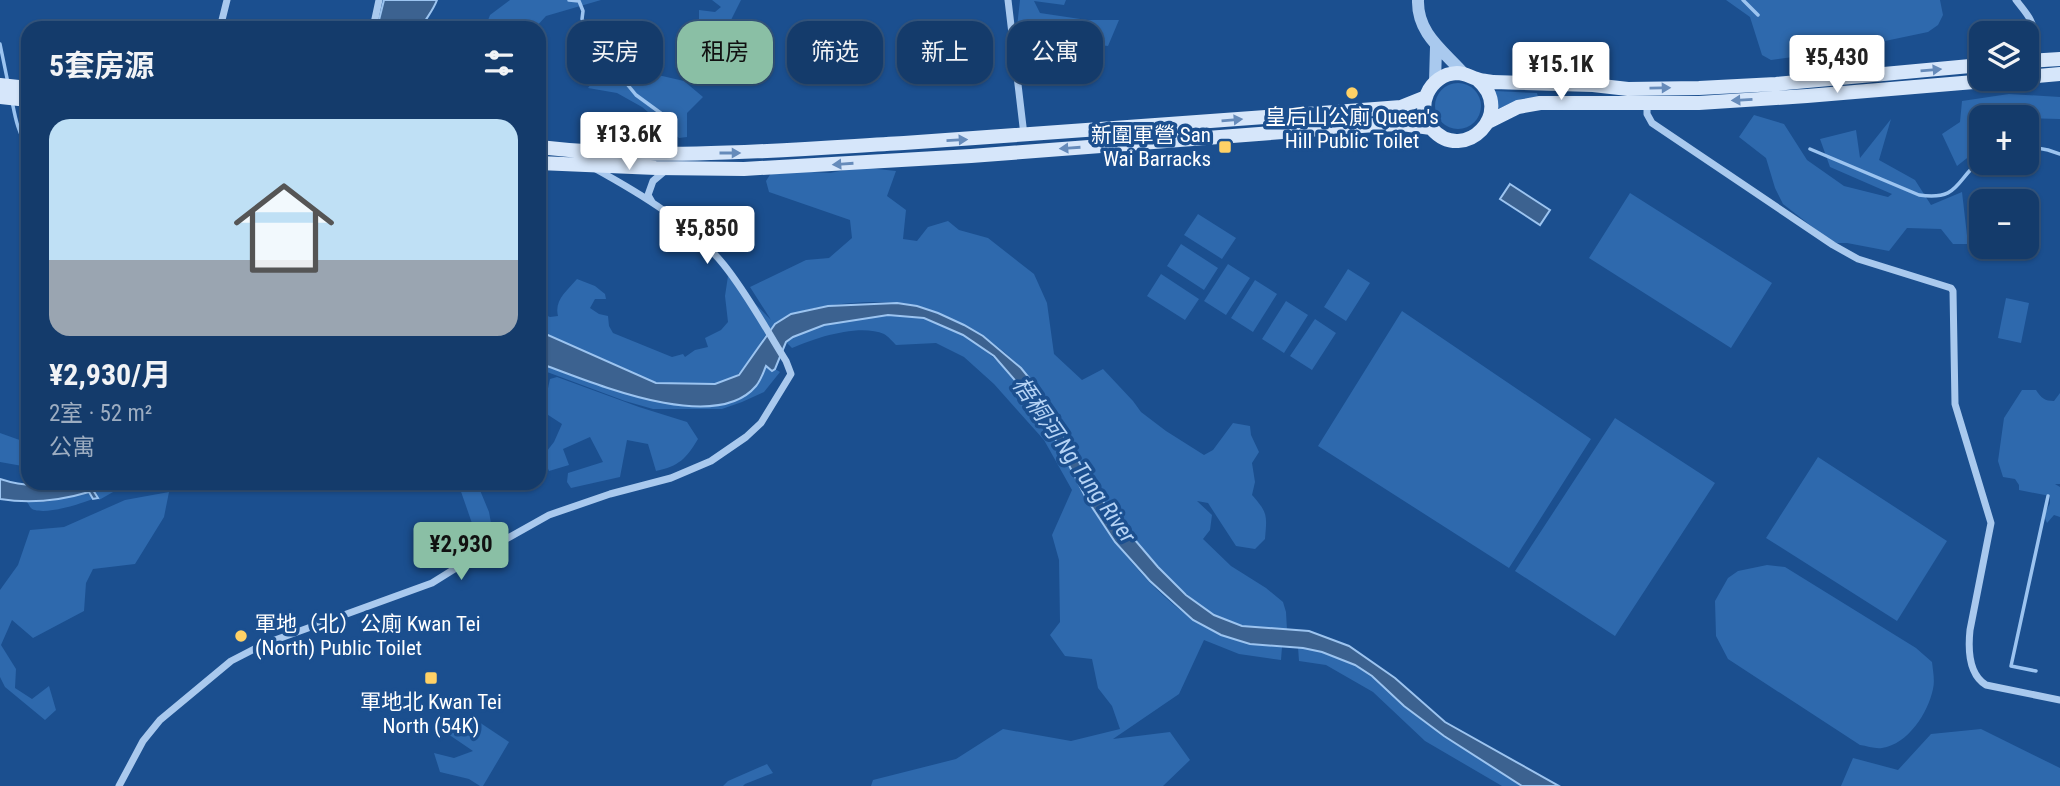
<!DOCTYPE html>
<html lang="zh">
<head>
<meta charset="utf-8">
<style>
  body { margin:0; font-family:"Roboto Condensed","Noto Sans SC",sans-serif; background:#214673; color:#f1f3f6; height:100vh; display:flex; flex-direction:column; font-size:26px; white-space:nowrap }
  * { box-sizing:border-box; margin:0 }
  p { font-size:23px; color:#9dadc1 }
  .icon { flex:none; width:38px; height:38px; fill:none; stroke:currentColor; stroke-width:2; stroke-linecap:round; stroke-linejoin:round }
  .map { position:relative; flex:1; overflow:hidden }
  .sheet { position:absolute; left:21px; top:21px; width:525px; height:469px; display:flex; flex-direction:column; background:#143b6b; border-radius:21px; box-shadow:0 2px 5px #0004,0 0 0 2px #33557e }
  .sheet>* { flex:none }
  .top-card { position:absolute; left:567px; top:21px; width:665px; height:63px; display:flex; gap:14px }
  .fabs { position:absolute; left:1969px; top:21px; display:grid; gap:14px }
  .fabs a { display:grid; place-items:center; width:70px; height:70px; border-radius:14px; background:#143b6b; box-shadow:0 2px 5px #0004,0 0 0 2px #33557e; font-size:35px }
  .price { position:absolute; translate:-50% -60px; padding:0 16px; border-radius:7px; background:#fff; color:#222; font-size:23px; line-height:46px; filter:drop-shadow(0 2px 4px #0008) }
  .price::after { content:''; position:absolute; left:50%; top:42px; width:21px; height:16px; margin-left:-10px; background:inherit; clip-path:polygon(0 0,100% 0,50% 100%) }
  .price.active { background:#8abfa5; color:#111 }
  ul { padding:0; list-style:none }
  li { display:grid; align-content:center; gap:14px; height:371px; padding:0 28px }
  li span { display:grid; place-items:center; height:217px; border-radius:21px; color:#555 }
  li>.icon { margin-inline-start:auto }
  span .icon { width:126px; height:126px; fill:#fffc; stroke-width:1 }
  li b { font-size:30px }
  h2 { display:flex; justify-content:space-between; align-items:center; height:84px; padding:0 28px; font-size:30px }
  .chip { padding:0 24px; border-radius:21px; background:#143b6b; box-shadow:0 2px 5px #0004,0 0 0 2px #33557e; font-size:24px; line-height:63px }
  .chip.active { background:#8abfa5; color:#111 }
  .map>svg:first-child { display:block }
  .green { fill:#2e69ad }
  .water { fill:#3c6290; stroke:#9cc4f0; stroke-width:2 }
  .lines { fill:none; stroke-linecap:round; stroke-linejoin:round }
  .stream { stroke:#9cc4f0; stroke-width:3.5 }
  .minor { stroke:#a9c9ee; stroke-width:7 }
  .tertiary { stroke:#a9c9ee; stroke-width:12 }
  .secondary { stroke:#d6e6fa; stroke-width:14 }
  .oneway { fill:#668bba }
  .poi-dot { fill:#ffd166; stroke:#1b4f8f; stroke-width:2.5 }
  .labels { text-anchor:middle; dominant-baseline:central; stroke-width:7; stroke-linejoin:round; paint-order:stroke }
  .poi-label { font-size:21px; fill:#fff; stroke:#1b4f8f }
  .water-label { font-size:23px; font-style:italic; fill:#b5d3f5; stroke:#1b4f8f }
</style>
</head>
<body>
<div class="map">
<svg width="2060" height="786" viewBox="0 0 2060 786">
  <rect width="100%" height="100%" fill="#1b4f8f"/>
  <path class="green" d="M510 0H601L546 16 535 28H485L490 15Z
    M712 0H741L721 40 699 27V10L715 12 721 7Z
    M1020 0H1066L1064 5 1034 1 1040 13 1087 20H1119L1108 46 1084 43 1071 65 1068 57 1017 27Z
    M1726 0H1940L1943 15 1938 25 1928 32 1885 41 1874 54 1813 61 1793 57 1771 60 1762 55 1750 17Z
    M623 60 645 72 684 81 703 97 687 113V137L679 138 642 107 617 93 588 88 604 66Z
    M1435 106a23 23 0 1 1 46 0a23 23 0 1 1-46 0Z
    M1495 91 1537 93 1538 97 1521 99 1498 109Z
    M2009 94 2060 97V119L1981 117V147L1957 166 1942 134 1960 122 1962 101Z
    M1754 115 1784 124 1807 160 1844 186 1888 197 1892 194 1830 167 1820 139 1856 130 1860 158 1891 119 1879 160 1915 180 1931 205 1962 192 1968 244H1953L1941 229 1907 228 1889 251 1847 243H1833L1783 204 1775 188 1766 158 1739 137Z
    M859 167 896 171 887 196 906 210 903 239 917 241 928 227 948 221 959 230 988 238 1034 274 1047 303 1054 354 1082 380 1103 369 1133 401 1141 412 1166 431 1204 455 1213 450 1233 423 1250 426 1251 435 1259 452 1252 463 1255 482 1252 495C1268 513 1267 515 1265 539L1255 549 1236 546 1208 503 1197 501 1212 515 1210 530 1203 539 1231 566 1266 588 1283 602 1286 612 1287 630C1268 629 1247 630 1229 622 1193 605 1167 577 1141 547 1112 514 1087 479 1065 440 1056 425 1050 408 1041 393 1023 365 992 339 962 324 942 314 920 304 897 303 868 300 796 304 774 325 753 345 751 377 718 383 700 387 673 387 655 382 615 370 578 346 539 331V312L550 317 558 316C554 300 567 291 577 279L595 286 605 294 606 299H595L590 308 599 314 608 316 609 326 613 333 672 357 683 354 685 357 695 350 708 347 705 338 721 330 728 322 725 296 728 276 771 320 750 287 806 260 829 258 852 238 850 220 769 192 766 181 773 170 830 173Z
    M1630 193 1772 283 1731 348 1589 258Z
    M1198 214 1236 238 1222 259 1184 235Z
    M1181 244 1218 268 1204 290 1167 266Z
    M1228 264 1250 278 1226 315 1204 301Z
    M1348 269 1370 283 1346 321 1324 307Z
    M1161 274 1199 299 1185 320 1147 296Z
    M1255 280 1277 294 1253 332 1231 318Z
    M2006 298 2029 303 2021 343 1998 338Z
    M1286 301 1308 315 1284 353 1262 339Z
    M1402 311 1591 439 1509 568 1318 446Z
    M888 315C900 315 913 315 925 318 987 336 1027 389 1057 443 1068 461 1076 481 1087 500 1115 547 1168 613 1220 634 1240 643 1260 645 1282 647L1281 660 1239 654 1204 640 1179 694 1113 739 1170 732 1190 760 1163 786H871L873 780 956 759 1003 729 1071 741 1120 729 1112 706 1098 688 1092 659 1065 656 1050 635 1060 622 1059 560 1052 535 1072 490 1044 440 994 384 964 357 936 343 896 345C893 342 888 336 884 334 860 323 814 338 792 348L786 342C815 321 854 317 888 315Z
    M1315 319 1336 333 1312 370 1290 356Z
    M539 363 634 396 751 391 761 379 766 366 772 371 775 369 780 372 764 392 742 402 722 409H653L625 401 539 369Z
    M557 377 639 407 687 422 698 439C686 459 679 466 656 471L648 444 627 440 620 477 571 488 567 482 568 473 603 462 590 437 563 449 569 465 549 471 543 456 554 442 562 424 539 409 547 393 550 379Z
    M2022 390H2036C2041 398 2045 401 2054 401L2060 393V484H2055L2060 487V517L2054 515 2047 523 2044 516 2050 503V496L2019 490V485L2015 479 2003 477 1998 461 2004 418Z
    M1615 418 1715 483 1615 636 1515 571Z
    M0 433 28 443V467L0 462Z
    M1818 457 1947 541 1897 621 1766 538Z
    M107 483H129L99 500 92 491Z
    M458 483H477L489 512 491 523 483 530 474 529Z
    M89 492 93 499C80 504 49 514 35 510 30 509 30 506 27 502H46Z
    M169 492 164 517 135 564 93 569 86 583 84 611 33 638 12 620 1 645 16 669 15 688 32 699 49 686 56 710 45 720 5 687 0 677V590L18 565 30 530 64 527 125 500Z
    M1767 565 1785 567 1916 648 1932 662C1933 671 1935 681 1933 689 1928 713 1908 744 1882 748 1875 749 1867 746 1860 745L1728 659 1716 636 1715 601 1728 578 1738 571Z
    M1298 647 1321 652 1355 665 1372 676 1404 706 1444 736 1522 786H1502L1425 741 1373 692 1326 665 1299 661Z
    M470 716 509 742 483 786H480L469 779 440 772 434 753 454 758 473 751 448 734Z
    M1981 729 2060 768V786H1841L1853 758 1898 770 1931 734Z
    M767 764 773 773 745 784 743 786H723L728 781Z"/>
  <path class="water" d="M384 0H437C433 11 426 18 421 28H377Z
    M1510 184 1550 210 1540 225 1500 199Z
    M897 303 917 306 938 313 964 325 983 336 1021 368 1039 390 1065 439 1106 506 1158 567 1186 595 1214 615 1242 626 1309 631 1349 646 1395 678 1445 722 1559 786H1522L1444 736 1404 706 1372 676 1355 665 1322 652 1303 648 1250 644 1237 640 1221 635 1193 620 1150 581 1115 542 1086 498 1057 442 1020 386 994 356 963 335 924 318 888 315 824 325 793 337 786 342 775 369 772 371 766 366C763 373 761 380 756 386 714 436 589 381 539 363V331L656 383 715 384 739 375 775 324 791 314 828 306Z
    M0 479C35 491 71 483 107 483L93 490 98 498 93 499 89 492C59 501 30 504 0 499Z"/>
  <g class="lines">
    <path class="stream" d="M569 0 579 1 583 11 582 19 598 47 610 59 618 73 636 95 662 114 675 135
      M1743 0 1758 15
      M0 44 8 83
      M12 101C15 116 18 134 28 146
      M2026 146 2048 150 2060 154
      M1810 149 1919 195C1960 201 1955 180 1981 160
      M2036 671 2011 666 2048 496"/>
    <path class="minor" d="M1008 0 1024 135
      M2016 0C2025 12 2035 21 2034 37 2033 45 2030 52 2033 60
      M220 28 227 0
      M373 28 379 0
      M1647 103V114L1652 123 1833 245 1858 259 1951 288 1953 291 1955 404 1991 523 1970 630C1968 649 1968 674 1986 685L2060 700
      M652 202 648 195 653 181 666 170
      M119 786 143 741 160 720 231 661 264 644 432 583 472 558 549 515 610 494 671 478 711 461 746 437 761 423 791 374 786 361C766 329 748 295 724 265 690 223 641 194 594 168"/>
    <path class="tertiary" d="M1418 0C1417 34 1444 51 1464 74
      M1435 82 1436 47"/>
    <path class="secondary" d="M2026 61 2060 59
      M2026 77 2060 74
      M1477 79C1517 112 1464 165 1432 129 1414 108 1429 74 1457 73 1465 73 1470 77 1477 79 1482 81 1488 81 1493 82L1593 85 1628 89 1699 88 1776 84 1981 65
      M0 85 28 88
      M0 97 28 100
      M1488 122 1518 107 1540 103H1699L1807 96 2010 79
      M539 147C660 161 783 150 904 143 1061 133 1218 120 1375 109L1401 107 1426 97
      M539 163 656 168 744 169 971 156 1375 125 1402 124 1431 128"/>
  </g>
  <defs><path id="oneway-solid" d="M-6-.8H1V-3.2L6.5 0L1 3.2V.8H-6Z" transform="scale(1.75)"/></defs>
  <g class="oneway">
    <use href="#oneway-solid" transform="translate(1931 70) rotate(-5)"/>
    <use href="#oneway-solid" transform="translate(1660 88) rotate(-1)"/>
    <use href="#oneway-solid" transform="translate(1742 100) rotate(177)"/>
    <use href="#oneway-solid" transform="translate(1232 120) rotate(-5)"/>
    <use href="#oneway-solid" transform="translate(957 140) rotate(-3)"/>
    <use href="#oneway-solid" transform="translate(1070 148) rotate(176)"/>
    <use href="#oneway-solid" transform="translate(730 153)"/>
    <use href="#oneway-solid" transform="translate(843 164) rotate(176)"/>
  </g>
  <g class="poi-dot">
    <circle cx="1352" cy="93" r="7"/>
    <rect x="1218" y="140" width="14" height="14" rx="3.5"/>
    <circle cx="241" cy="636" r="7"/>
    <rect x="424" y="671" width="14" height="14" rx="3.5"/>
  </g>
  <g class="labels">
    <g class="poi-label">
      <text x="1352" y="117">皇后山公廁 Queen's<tspan x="1352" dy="24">Hill Public Toilet</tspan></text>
      <text x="1211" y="135" text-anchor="end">新圍軍營 San<tspan x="1211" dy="24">Wai Barracks</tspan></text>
      <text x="255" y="624" text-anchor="start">軍地（北）公廁 Kwan Tei<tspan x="255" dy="24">(North) Public Toilet</tspan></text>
      <text x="431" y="702">軍地北 Kwan Tei<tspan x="431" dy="24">North (54K)</tspan></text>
    </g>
    <g class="water-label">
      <text transform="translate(1074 460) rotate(55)">梧桐河 Ng Tung River</text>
    </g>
  </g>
</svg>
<div class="fabs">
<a><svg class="icon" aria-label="layers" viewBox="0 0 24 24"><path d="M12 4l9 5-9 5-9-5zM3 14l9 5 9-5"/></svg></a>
<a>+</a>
<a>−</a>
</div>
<b class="price" style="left:1837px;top:95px">¥5,430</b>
<b class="price" style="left:1561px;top:102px">¥15.1K</b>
<b class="price" style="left:629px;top:172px">¥13.6K</b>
<b class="price" style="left:707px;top:266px">¥5,850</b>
<b class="price active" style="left:461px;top:582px">¥2,930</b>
<div class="top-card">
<a class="chip">买房</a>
<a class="chip active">租房</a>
<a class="chip">筛选</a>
<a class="chip">新上</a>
<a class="chip">公寓</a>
</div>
<section class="sheet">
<h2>5套房源<svg class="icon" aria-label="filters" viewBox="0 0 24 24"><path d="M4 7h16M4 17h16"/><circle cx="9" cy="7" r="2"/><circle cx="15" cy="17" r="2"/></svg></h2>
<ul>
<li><span style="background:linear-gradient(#bfe0f5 65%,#9aa5b1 0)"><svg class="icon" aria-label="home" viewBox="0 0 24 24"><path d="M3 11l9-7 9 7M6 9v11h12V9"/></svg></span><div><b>¥2,930/月</b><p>2室 · 52 m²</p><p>公寓</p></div></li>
</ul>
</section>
</div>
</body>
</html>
